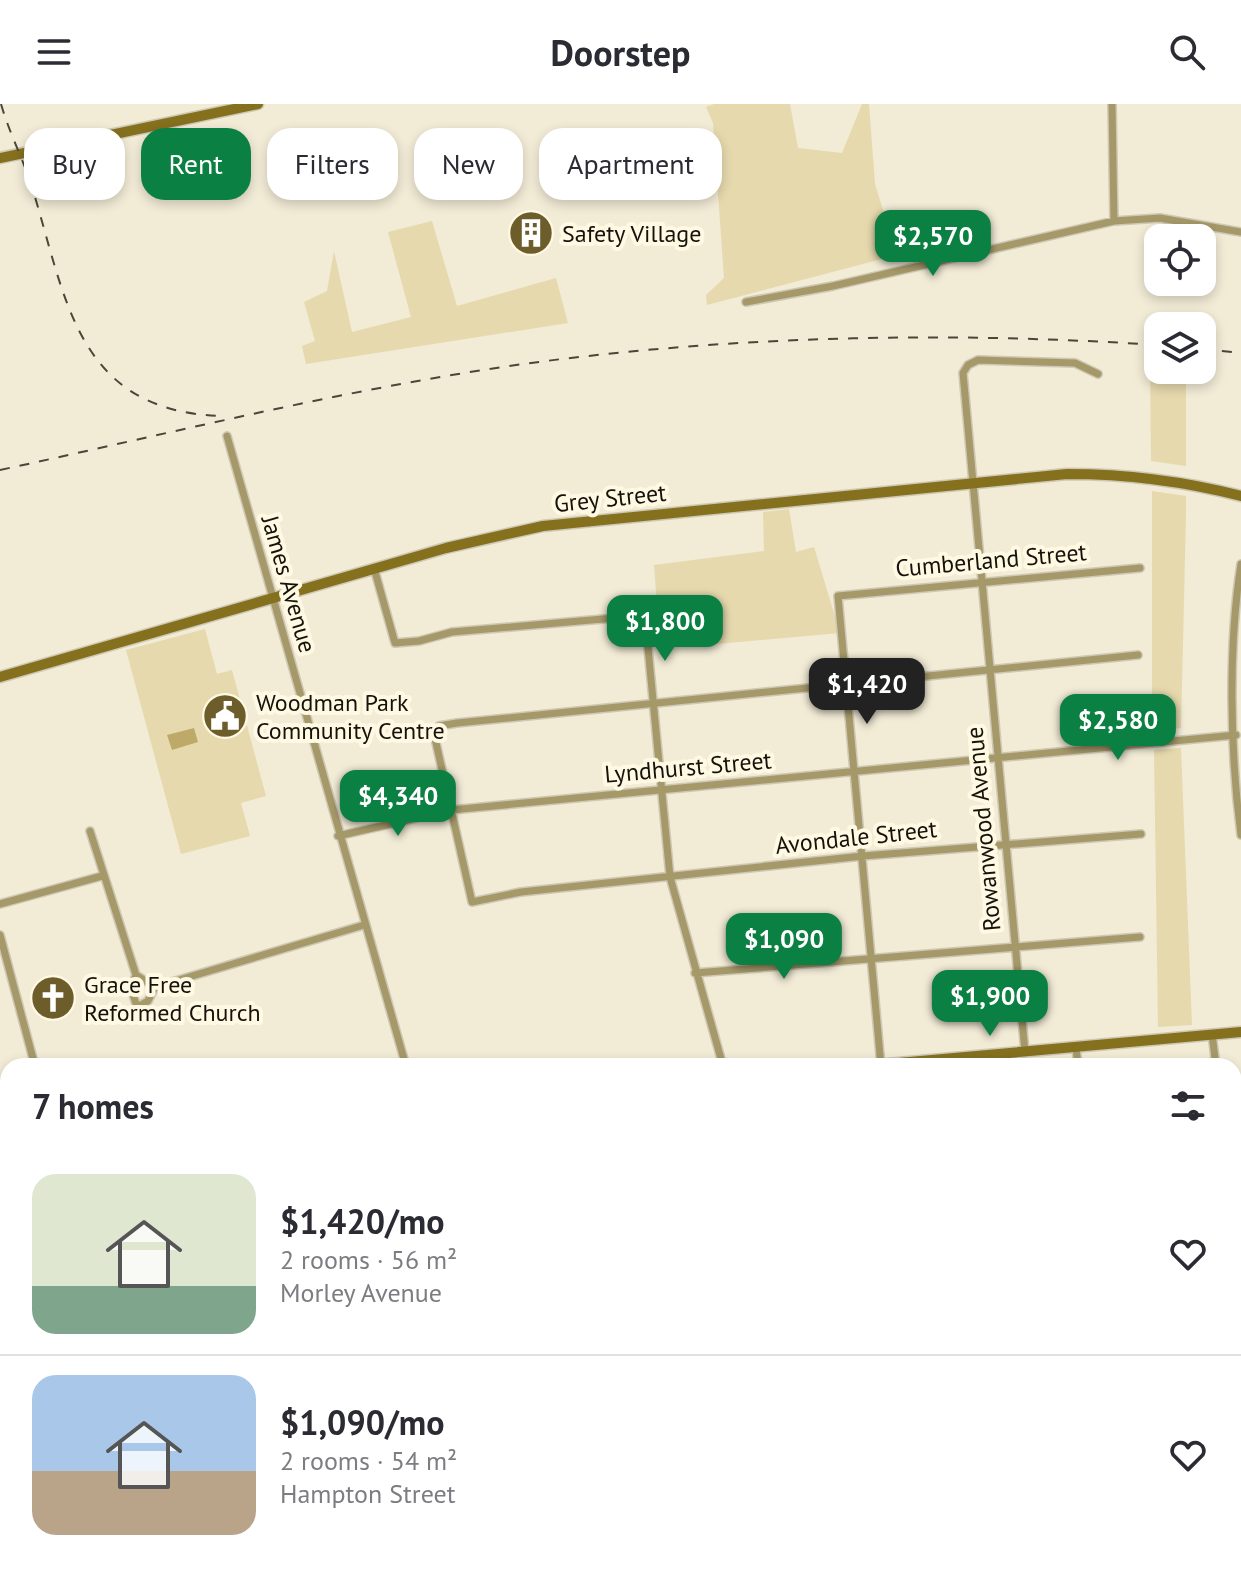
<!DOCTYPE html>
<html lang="en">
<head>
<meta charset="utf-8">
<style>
  body { margin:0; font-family:"PT Sans",sans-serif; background:#f2f2f3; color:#2b2b33; height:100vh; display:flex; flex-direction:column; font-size:30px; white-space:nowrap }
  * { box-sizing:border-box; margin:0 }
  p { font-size:26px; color:#7c7c81 }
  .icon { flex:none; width:44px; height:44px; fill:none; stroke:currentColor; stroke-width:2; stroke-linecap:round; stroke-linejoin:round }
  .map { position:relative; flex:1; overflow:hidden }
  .panel { position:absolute; left:0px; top:954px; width:1242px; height:514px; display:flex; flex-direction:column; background:#fff; border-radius:24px 24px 0 0; box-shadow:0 4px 12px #0003 }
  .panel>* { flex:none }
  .hud { position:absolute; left:24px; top:24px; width:800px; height:72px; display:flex; gap:16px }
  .tools { position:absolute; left:1144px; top:120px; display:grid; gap:16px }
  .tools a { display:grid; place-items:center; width:72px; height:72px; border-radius:16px; background:#fff; box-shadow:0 4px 12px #0003; font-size:40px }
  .price { position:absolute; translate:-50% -68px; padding:0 18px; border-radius:16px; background:#0b8043; color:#fff; font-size:26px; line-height:52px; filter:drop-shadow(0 2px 4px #0008) }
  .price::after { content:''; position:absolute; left:50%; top:48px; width:24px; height:18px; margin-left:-12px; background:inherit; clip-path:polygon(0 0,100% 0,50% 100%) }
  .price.selected { background:#222; color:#fff }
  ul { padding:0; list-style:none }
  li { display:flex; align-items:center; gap:24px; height:200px; padding:0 32px }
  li+li { border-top:2px solid #e1e1e2 }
  li span { display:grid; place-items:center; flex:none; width:224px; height:160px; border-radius:24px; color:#555 }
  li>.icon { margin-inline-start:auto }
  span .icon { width:96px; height:96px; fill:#fffc; stroke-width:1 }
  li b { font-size:34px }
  h2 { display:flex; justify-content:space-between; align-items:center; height:96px; padding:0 32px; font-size:34px }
  .pill { padding:0 28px; border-radius:24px; background:#fff; box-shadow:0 4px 12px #0003; font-size:28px; line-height:72px }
  .pill.selected { background:#0b8043; color:#fff }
  header { display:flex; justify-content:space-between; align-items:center; height:104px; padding:0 32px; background:#fff; font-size:36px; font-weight:600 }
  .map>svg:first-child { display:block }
  .green { fill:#e6d9ae }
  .water { fill:#bdaa69 }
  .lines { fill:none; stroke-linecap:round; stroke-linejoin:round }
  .stream { stroke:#bdaa69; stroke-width:2 }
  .street-casing { stroke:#cec8b5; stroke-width:10 }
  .secondary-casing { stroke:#cec8b5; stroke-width:13 }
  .street { stroke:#a69969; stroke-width:7 }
  .secondary { stroke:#85701e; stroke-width:10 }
  .rail { stroke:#49463b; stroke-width:2; stroke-dasharray:10 10; stroke-linecap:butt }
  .labels { text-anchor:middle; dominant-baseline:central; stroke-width:8; stroke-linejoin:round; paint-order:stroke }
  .poi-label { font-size:24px; fill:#14120a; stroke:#fff9e3; text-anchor:start }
  .street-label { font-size:24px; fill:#14120a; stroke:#fff9e3 }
</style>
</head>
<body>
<header><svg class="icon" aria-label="menu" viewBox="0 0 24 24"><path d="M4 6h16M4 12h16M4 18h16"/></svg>Doorstep<svg class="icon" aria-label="search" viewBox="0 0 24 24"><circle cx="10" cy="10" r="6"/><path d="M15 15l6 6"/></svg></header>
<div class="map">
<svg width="1241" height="1467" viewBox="0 0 1241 1467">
  <rect width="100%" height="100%" fill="#f2ebd6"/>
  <path class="green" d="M714 0H790L798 44 842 49 862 0H869L875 80 897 151 707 201 706 191 724 174 713 19 706 3Z
    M432 117 457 202 556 174 568 219 306 260 302 242 315 237 304 198 327 187 334 147 352 228 411 213 388 128Z
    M1150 248H1158V266H1186V362L1151 357Z
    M1152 387 1186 392V410L1181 624 1152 627Z
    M789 405 796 448 814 443 840 529 694 542 684 513H658L654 461 764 447 763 408Z
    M205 525 217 570 232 566 266 692 241 699 250 732 181 750 126 546Z
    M1181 644 1192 921 1158 923 1154 646Z
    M1241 1278V1467H1042L1039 1460H1234V1283Z
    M419 1460H490L495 1467H421Z
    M601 1460H699V1467H604Z"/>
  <path class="water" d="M194 624 198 638 172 646 167 631Z"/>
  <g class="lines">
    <path class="stream" d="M456 1460 459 1467
      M697 1460 698 1467
      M1074 1460 1076 1467
      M152 1462 157 1460"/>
    <g class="street-casing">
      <path id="street" d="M1112 0 1114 117
        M746 198 833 182 1114 117 1160 114 1241 128
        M227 332 406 962
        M1241 460C1228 542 1230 648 1241 731
        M374 464 395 539 419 537 452 528 626 513 642 516 646 523 670 773 723 962
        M1138 551 457 619 439 622 434 630 472 798 521 788 863 752 1141 730
        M90 727 136 871
        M338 732 451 706 1236 631
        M0 800 102 772
        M0 831 35 962
        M695 869 1140 833
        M155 883 136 871 131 884 137 903 148 897 155 883 364 821
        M1212 930 1216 962
        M1076 944 1078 962
        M1025 948 963 269 968 261 978 256 1075 259 1098 270
        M881 962 838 492 1140 464
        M1234 1048 1241 1055
        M1234 1154 1241 1149
        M0 1431 8 1427
        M236 1460 237 1467
        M874 1467 888 1460"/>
    </g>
    <g class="secondary-casing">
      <path id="secondary" d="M0 54 258 0
        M0 573 446 444 543 422 1067 370C1127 370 1183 377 1241 392
        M865 962 1241 928
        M0 1136 8 1134
        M775 1460 777 1467"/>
    </g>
    <use href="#street" class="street"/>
    <use href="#secondary" class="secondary"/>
    <path class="rail" d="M1 0C9 28 22 53 31 80 66 191 74 307 221 312
      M1202 245 1241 249
      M0 366C186 326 373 278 562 255 761 231 958 228 1158 241"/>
  </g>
  <defs>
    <g id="building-disc" transform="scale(2.3)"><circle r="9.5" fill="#6c5d2b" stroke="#fff9e3"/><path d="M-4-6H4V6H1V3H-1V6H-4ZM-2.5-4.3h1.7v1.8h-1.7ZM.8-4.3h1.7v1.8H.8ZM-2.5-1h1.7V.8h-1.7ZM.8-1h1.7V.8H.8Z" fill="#fff"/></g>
    <g id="civic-disc" transform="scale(2.3)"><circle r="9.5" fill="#6c5d2b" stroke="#fff9e3"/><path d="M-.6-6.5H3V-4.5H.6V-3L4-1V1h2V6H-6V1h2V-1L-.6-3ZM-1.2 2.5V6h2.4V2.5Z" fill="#fff"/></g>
    <g id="church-disc" transform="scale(2.3)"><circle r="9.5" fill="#6c5d2b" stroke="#fff9e3"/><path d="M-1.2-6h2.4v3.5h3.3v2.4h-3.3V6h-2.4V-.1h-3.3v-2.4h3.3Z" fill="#fff"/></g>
  </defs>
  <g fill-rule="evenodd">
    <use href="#building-disc" x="531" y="129"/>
    <use href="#civic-disc" x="225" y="612"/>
    <use href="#church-disc" x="53" y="894"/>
  </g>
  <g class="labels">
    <g class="poi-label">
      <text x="562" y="129">Safety Village</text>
      <text x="256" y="598">Woodman Park<tspan x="256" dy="28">Community Centre</tspan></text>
      <text x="84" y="880">Grace Free<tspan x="84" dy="28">Reformed Church</tspan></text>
    </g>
    <g class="street-label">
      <text transform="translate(610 394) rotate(-6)">Grey Street</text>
      <text transform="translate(991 456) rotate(-5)">Cumberland Street</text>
      <text transform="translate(289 480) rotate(74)">James Avenue</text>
      <text transform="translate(688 663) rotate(-5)">Lyndhurst Street</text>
      <text transform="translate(983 725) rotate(-95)">Rowanwood Avenue</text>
      <text transform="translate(856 733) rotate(-6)">Avondale Street</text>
    </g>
  </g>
</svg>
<div class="tools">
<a><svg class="icon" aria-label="locate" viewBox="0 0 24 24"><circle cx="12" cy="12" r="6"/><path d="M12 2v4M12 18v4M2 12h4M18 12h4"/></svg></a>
<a><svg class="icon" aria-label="layers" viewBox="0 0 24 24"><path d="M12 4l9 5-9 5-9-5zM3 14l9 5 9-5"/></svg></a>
</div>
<b class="price" style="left:933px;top:174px">$2,570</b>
<b class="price" style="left:665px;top:559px">$1,800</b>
<b class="price selected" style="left:867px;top:622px">$1,420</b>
<b class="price" style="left:1118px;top:658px">$2,580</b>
<b class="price" style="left:398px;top:734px">$4,340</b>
<b class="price" style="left:784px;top:877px">$1,090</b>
<b class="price" style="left:990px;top:934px">$1,900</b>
<div class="hud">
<a class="pill">Buy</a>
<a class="pill selected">Rent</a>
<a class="pill">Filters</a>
<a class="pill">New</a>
<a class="pill">Apartment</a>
</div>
<section class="panel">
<h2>7 homes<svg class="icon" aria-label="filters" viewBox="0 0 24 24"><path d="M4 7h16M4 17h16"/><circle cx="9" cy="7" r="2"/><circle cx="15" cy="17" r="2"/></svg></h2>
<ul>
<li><span style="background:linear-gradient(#dfe7d0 70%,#7fa58c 0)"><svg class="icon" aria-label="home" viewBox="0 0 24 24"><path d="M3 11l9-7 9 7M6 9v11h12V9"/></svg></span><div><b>$1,420/mo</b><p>2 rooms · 56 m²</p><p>Morley Avenue</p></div><svg class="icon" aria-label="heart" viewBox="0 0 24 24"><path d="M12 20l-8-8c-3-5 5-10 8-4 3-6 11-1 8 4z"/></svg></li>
<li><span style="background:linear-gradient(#a9c7e8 60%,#b9a48a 0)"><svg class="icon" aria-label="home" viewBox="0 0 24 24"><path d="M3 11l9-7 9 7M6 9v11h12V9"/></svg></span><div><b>$1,090/mo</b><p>2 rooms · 54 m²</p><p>Hampton Street</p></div><svg class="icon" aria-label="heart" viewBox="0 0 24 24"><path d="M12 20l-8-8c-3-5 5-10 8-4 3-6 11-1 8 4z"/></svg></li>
</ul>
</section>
</div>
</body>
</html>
